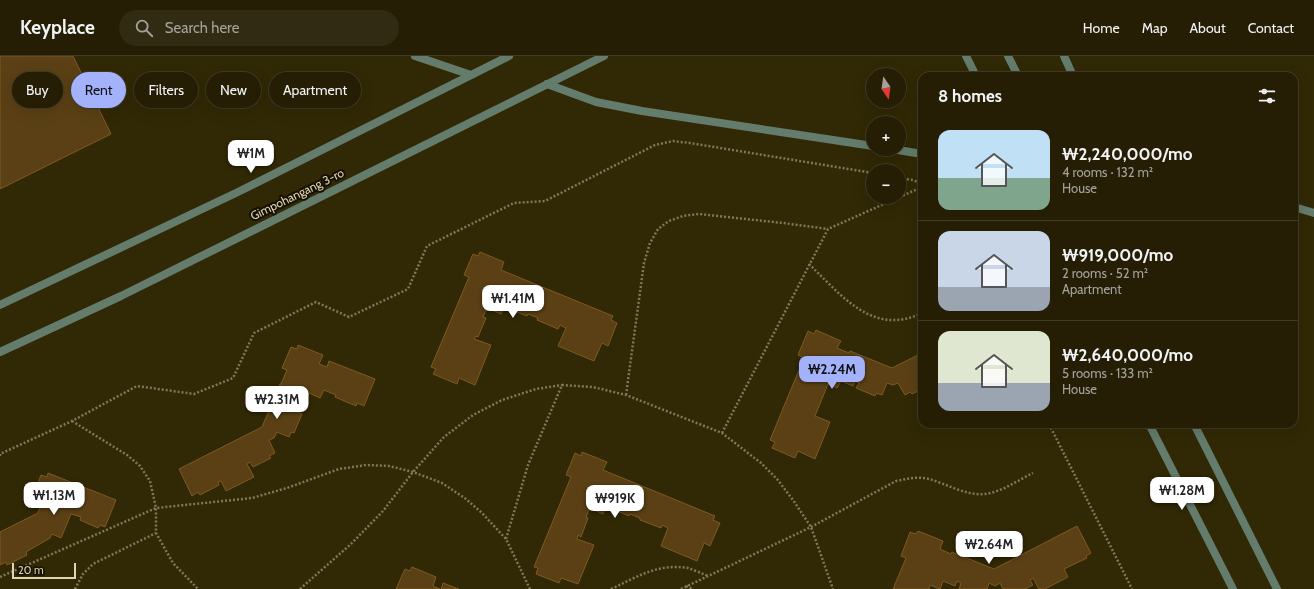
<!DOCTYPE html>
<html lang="en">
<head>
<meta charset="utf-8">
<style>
  body { margin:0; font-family:Cabin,sans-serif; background:#312b13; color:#f1f3f6; height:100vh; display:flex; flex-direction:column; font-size:15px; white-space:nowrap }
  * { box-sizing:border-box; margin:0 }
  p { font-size:13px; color:#a3a29a }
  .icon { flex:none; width:22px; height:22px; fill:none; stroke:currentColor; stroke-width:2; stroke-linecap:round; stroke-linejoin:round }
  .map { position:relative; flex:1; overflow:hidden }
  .sheet { position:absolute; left:918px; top:16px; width:380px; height:356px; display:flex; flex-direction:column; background:#251e04; border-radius:12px; box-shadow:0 4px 16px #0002,0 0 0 1px #423c26 }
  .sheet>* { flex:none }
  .banner { position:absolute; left:12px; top:16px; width:380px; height:36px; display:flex; gap:8px }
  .needle { width:26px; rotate:167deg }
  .fabs { position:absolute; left:866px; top:12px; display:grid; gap:8px }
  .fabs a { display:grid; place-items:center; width:40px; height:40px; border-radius:50%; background:#251e04; box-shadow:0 4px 16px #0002,0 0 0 1px #423c26; font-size:20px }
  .scale { position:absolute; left:12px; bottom:10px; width:64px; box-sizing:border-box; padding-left:4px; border:2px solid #ddd5b5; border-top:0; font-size:11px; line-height:14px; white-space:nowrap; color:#ddd5b5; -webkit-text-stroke:3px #171100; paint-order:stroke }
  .price { position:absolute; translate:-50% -34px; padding:0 9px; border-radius:8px; background:#fff; color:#222; font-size:13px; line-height:26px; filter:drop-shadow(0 1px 2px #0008) }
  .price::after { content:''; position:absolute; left:50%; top:24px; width:12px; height:9px; margin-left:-6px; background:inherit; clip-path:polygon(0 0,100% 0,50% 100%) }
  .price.active { background:#a4b2fc; color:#111 }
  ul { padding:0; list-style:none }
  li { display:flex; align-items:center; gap:12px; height:100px; padding:0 20px }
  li+li { border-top:1px solid #423c26 }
  li span { display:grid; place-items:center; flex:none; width:112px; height:80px; border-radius:12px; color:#555 }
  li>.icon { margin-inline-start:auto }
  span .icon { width:48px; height:48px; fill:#fffc; stroke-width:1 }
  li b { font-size:17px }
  h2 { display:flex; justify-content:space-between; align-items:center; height:48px; padding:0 20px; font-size:17px }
  .tag { padding:0 14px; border-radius:18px; background:#251e04; box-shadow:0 4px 16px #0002,0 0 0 1px #423c26; font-size:14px; line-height:36px }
  .tag.active { background:#a4b2fc; color:#111 }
  header { display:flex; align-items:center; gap:24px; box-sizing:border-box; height:56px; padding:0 20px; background:#251e04; border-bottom:1px solid #423c26 }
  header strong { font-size:19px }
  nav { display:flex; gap:22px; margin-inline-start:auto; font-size:14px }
  .search { width:280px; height:36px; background:#312b13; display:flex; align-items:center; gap:10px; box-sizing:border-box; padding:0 14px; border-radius:22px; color:#a3a29a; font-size:15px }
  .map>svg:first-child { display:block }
  .building { fill:#5b4015; stroke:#7e5a21 }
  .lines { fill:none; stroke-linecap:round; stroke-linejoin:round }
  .path { stroke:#807856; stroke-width:2.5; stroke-dasharray:2 2; stroke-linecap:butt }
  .service { stroke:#637c6b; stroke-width:8 }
  .minor { stroke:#637c6b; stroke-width:8 }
  .tertiary { stroke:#637c6b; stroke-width:8 }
  .labels { text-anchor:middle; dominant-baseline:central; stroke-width:4; stroke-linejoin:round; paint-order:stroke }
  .street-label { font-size:12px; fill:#ddd5b5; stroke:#171100 }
</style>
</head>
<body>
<header>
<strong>Keyplace</strong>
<div class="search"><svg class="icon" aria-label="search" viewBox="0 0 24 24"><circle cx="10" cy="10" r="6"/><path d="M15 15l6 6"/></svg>Search here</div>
<nav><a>Home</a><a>Map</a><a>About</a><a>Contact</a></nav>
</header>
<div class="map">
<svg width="1314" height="533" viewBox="0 0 1314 533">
  <rect width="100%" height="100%" fill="#312805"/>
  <path class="building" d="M0 0H73L111 78 0 133Z
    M480 196 504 206 501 214 613 260 611 264 617 267 608 290 602 287 594 305 558 290 566 272 560 269 558 273 537 264 538 262 528 258 527 260 504 251 501 258 487 252 483 261 486 262 478 281 476 280 474 283 491 289 475 329 459 322 457 328 433 318 436 313 431 311 469 221 464 219 473 198 478 200Z
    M816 274 841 285 837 292 849 297 850 295 892 312 922 297V333L912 338 910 336 905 339 898 327 893 329 887 327 882 339 876 337 875 340 856 332 859 327 855 325 853 330 841 325 837 332 828 328 815 360 830 366 815 403 798 395 795 402 772 392 775 386 770 384 804 302 798 299 808 275 814 278Z
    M298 289 323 299 319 308 327 311 329 305 375 323 364 350 357 347 356 350 335 341 336 339 324 334 320 342 309 337 303 353 294 349 292 354 302 358 294 377 291 376 289 381 277 376 274 382 269 384 275 397 269 400 271 402 253 411 250 406 247 408 254 421 226 435 221 425 218 426 219 429 200 439 198 436 192 440 179 413 262 371 280 328H281L287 314 282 312 291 291 297 293Z
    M582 396 607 406 603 414 715 460 713 464 720 467 710 490 704 487 697 505 661 490 668 472 662 469 661 472 640 464V462L630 458 629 460 606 450 603 458 590 452 586 461 588 462 581 481 578 479 577 483 594 489 578 528 561 522 559 527 536 518 538 512 534 511 571 421 566 419 575 397 581 400Z
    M48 417 116 444 105 471 100 469 98 472 80 464 81 461 71 458 61 482 52 478 50 482 26 496 27 499 7 509 6 506 0 509V476L38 457 42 446 32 442 41 419 47 421Z
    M1077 470 1091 497 1086 500 1087 502 1064 513 1068 521 1045 533H1039L1033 522 1030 524 1033 529 1025 533H1003L1000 527 995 530 989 527 987 533H959L961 527 957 525 955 530 943 525 940 533 930 529 929 533H893L906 502 901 500 910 476 916 478 918 475 943 485 940 493 951 498 952 496 994 513Z
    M412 511 436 521 433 530 440 533H396L405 513 410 515Z
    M443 527 459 533H441Z"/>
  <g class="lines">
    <path class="path" d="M899 122 913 124 922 128
      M809 208C841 239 873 281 922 257
      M626 339 644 207 650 187 658 173 669 165 683 160 699 158 783 167 828 173
      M72 365 127 399 140 410 150 425 156 452V477L173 507 198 533
      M1049 368 1132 533
      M722 377 828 173 922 131
      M0 400V398L72 365 137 330 194 338 233 322 254 277 316 246 349 261 408 233 427 190 514 147 545 145 655 89 673 85 690 87 873 117
      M506 483 528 409 562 329 593 331 626 339 722 377 761 407 777 423 793 444 811 471 833 533
      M0 521 156 452 252 442 287 432 339 413 366 409 389 410 413 416 442 427 466 443 482 457 506 483 530 533
      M686 530 693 533
      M75 533 83 518 93 508 156 477
      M300 533 351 488 383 455 413 416 444 381 473 359 502 344 536 333 562 329
      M611 533C637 521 658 507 688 512 694 514 701 517 708 520
      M681 533 811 471 896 425C907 423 917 420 929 423 947 428 966 440 985 438 1002 436 1018 424 1033 417"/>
    <path class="service" d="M415 0 471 19
      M1064 0 1073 20
      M547 28 596 46 642 55 873 90
      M892 93 922 98"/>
    <path class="minor" d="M1294 151 1314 157"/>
    <path class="tertiary" d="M966 0 976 20
      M1008 0 1018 20
      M0 249 238 136 509 0
      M0 296 121 240 604 0
      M1149 368 1233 533
      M1194 368 1277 533"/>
  </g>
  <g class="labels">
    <g class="street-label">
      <text transform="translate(297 138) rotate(-26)">Gimpohangang 3-ro</text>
    </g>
  </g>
</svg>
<div class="fabs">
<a><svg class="needle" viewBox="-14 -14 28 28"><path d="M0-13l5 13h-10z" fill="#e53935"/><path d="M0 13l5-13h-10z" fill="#a3a29a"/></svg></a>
<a>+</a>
<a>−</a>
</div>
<div class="scale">20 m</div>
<b class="price" style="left:251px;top:118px">₩1M</b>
<b class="price" style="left:513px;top:263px">₩1.41M</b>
<b class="price active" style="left:832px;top:334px">₩2.24M</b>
<b class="price" style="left:277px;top:364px">₩2.31M</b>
<b class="price" style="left:1182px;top:455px">₩1.28M</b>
<b class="price" style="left:54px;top:460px">₩1.13M</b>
<b class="price" style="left:615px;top:463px">₩919K</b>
<b class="price" style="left:989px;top:509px">₩2.64M</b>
<div class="banner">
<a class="tag">Buy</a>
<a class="tag active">Rent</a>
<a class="tag">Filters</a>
<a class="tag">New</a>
<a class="tag">Apartment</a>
</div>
<section class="sheet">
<h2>8 homes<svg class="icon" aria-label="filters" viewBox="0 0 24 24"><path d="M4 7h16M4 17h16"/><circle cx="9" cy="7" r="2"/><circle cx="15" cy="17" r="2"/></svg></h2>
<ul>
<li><span style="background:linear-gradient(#bfe0f5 60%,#7fa58c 0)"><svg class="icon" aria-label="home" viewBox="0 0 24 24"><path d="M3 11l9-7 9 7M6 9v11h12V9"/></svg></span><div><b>₩2,240,000/mo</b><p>4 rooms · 132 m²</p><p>House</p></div></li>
<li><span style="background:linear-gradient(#c9d6e8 70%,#9aa5b1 0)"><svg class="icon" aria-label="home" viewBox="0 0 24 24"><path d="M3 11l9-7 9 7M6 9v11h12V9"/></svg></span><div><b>₩919,000/mo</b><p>2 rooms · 52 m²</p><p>Apartment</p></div></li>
<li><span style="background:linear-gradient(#dfe7d0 65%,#9aa5b1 0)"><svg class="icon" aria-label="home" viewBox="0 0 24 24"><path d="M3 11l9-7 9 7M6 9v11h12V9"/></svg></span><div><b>₩2,640,000/mo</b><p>5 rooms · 133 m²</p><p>House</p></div></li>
</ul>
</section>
</div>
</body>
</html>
